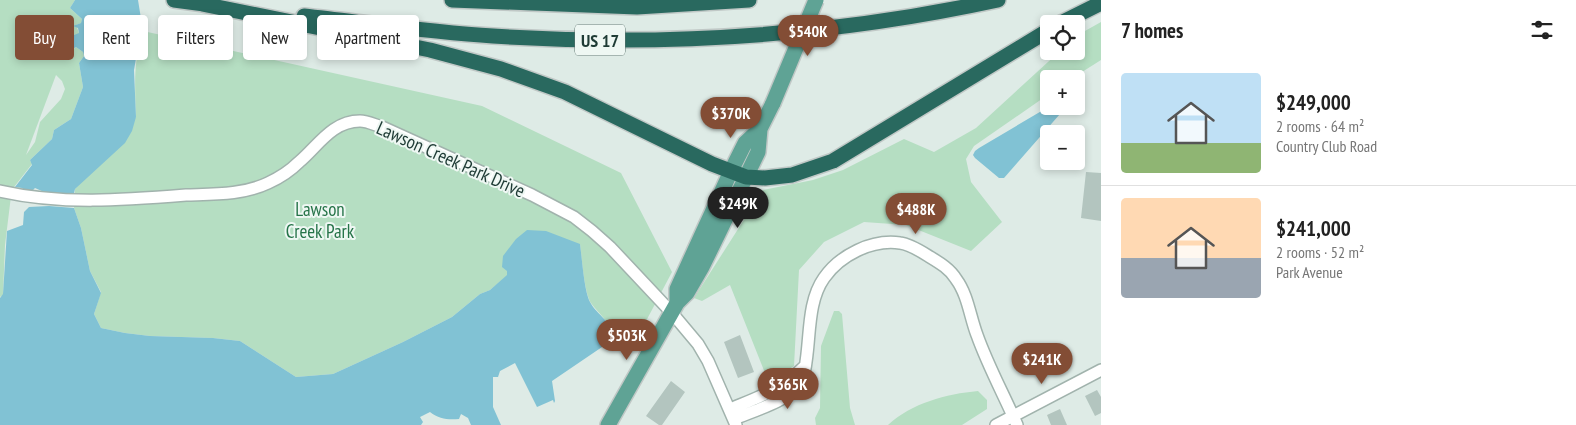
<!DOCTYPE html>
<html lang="en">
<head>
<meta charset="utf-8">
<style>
  body { margin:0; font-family:"PT Sans Narrow",sans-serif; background:#f2f2f2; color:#222; height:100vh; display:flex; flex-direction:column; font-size:19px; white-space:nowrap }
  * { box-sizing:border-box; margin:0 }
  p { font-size:16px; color:#767676 }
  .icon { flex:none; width:28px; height:28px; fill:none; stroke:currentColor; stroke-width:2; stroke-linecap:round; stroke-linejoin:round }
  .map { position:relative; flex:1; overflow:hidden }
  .panel { display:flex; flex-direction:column; background:#fff; width:475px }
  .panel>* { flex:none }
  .guide { position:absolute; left:15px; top:15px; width:475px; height:45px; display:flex; gap:10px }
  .buttons { position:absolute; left:1040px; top:15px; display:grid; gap:10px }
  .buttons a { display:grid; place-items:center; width:45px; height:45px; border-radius:5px; background:#fff; box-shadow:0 2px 8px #0003; font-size:25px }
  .price { position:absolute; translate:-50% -42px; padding:0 11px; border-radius:18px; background:#834d35; color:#fff; font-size:16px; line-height:32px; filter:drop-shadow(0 1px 2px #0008) }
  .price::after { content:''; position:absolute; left:50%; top:30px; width:15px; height:11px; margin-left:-8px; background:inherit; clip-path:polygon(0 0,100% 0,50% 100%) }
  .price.selected { background:#222; color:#fff }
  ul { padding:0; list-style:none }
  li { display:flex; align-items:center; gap:15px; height:125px; padding:0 20px }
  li+li { border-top:1px solid #e0e0e0 }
  li span { display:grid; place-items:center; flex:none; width:140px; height:100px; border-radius:5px; color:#555 }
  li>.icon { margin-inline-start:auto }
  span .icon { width:60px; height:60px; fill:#fffc; stroke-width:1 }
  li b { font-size:21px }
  h2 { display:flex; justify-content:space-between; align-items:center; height:60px; padding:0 20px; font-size:21px }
  .chip { padding:0 18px; border-radius:5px; background:#fff; box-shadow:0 2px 8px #0003; font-size:18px; line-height:45px }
  .chip.selected { background:#834d35; color:#fff }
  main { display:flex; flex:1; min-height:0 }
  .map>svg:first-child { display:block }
  .green { fill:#b5dec2; fill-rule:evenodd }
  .water { fill:#81c2d4 }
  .building { fill:#b3c5bf }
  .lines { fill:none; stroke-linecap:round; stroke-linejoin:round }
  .minor-casing { stroke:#a1b3ad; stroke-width:14 }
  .major-casing { stroke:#c0c8c6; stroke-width:18 }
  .highway-casing { stroke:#c0c8c6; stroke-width:18 }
  .minor { stroke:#fff; stroke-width:11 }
  .major { stroke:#5fa395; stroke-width:15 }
  .highway { stroke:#29695f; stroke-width:15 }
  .major-bridge-casing { stroke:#c0c8c6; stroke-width:18; stroke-linecap:butt }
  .major-bridge { stroke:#5fa395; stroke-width:15 }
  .labels { text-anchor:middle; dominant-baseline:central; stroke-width:4; stroke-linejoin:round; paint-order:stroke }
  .shield { fill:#eef7f3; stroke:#5c736e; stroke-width:1 }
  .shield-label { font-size:18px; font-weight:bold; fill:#1e3b35 }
  .street-label { font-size:19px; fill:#1e3b35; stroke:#eef7f3 }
  .park-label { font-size:19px; fill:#267449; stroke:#eef7f3 }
</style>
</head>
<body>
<main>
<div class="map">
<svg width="1101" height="425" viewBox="0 0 1101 425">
  <rect width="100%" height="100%" fill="#deebe6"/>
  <path class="green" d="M0 0H75L70 8 82 19 81 23 76 25 79 33 71 51 76 47 83 52 84 56 79 63 83 87 71 119 54 130 52 139 30 160 32 164 14 187 11 196 5 245 3 295 0 297ZM56 75 62 81 65 89 61 99 40 122 35 142 26 155Z
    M1101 22V60L1071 79H1049V94L974 146 966 159 971 182 1002 222 971 251 906 225 864 222 824 242 799 270 794 366C784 372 777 376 765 373L730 285 702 301 694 298 763 190 813 180 843 170 904 139 934 152 976 128 1060 51H1076V36Z
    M143 31 482 106 621 173 672 272 636 340 609 329C605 316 598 313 591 303 584 292 582 258 580 244L507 271 508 275 490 290 480 294 452 317 403 342 333 374 296 377 240 341 213 338 150 336 125 333 101 328 94 314 101 292 90 271 81 228 74 208 75 189 136 117C135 86 133 62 143 31Z
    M834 311H839L842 314 850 408 855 425H816L815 418 820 408 821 346Z
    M978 391 987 400V409L962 425H888C912 403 946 394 978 391Z"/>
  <path class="water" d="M75 0H138L143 31 138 47 134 70 136 117 132 131 125 143 75 189 73 197 45 195 44 192 35 188 29 194 22 188 15 187 32 165 30 160 52 139 54 130 71 119 83 87 79 63 84 56 83 52 76 47 65 53 54 51V45L66 42 67 38 79 33 78 28 73 26 81 23 82 19 70 8Z
    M1050 106H1067L1004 178H999L975 158 973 155 975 151 979 148Z
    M49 206 74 208 81 228 90 271 101 293 94 314 101 328 125 333 150 336 213 338 240 341 296 377 333 374 403 342 452 317 480 294 490 290 507 275V271L502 267 503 256 516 239 527 230 546 231 580 244C582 258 584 290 590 302 599 319 618 321 605 345L552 381 555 401 554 403 553 400 537 407 515 363 500 371 498 377H493V407L501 425H471L468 418 461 414 459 419C448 420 439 419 430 412L420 417 423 422 421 425H0V298L3 294 7 231 23 225 24 212 29 207Z"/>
  <path class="building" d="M1086 172 1101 173V221L1081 218Z
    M740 335 754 372 738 378 724 342Z
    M671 381 685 392 662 425H659L646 416Z
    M1097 390 1101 397V413L1095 416 1085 396Z
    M1060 409 1067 425H1051L1047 415Z"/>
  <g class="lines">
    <g class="minor-casing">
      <path id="minor" d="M0 191C61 205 124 200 186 195 213 194 243 195 268 183 279 178 290 171 299 162 318 146 332 121 360 121 367 121 375 125 382 127L532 195 574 217 592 231 610 247 672 313 698 344 708 361 736 425
        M730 409C759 397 781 390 804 367
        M734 419C753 411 788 401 800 384 805 376 806 363 807 354 810 330 809 299 824 278 840 255 872 239 900 243 910 244 922 252 930 257 940 263 950 269 956 279 968 295 970 317 977 335 988 366 1004 395 1017 425
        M996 425 1101 370"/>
    </g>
    <g class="major-casing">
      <path id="major" d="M677 303V289L731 171 745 143 760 129 773 103
        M608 425 677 303 687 293 702 267 746 177 758 152 760 129"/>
    </g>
    <g class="highway-casing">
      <path id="highway" d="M174 0 212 5
        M452 0 637 7 749 0
        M202 4 430 50 501 69 565 92 712 164 746 177 765 178 792 175 833 161 1049 30
        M304 16C367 23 430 32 493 36 662 47 832 36 998 0
        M1059 24 1101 3"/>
    </g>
    <use href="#minor" class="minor"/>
    <use href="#major" class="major"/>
    <use href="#highway" class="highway"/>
    <g class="major-bridge-casing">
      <path id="major-bridge" d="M773 103 816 0"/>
    </g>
    <use href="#major-bridge" class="major-bridge"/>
  </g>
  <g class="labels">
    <rect class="shield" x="575" y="24.5" width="50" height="31" rx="4"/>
    <g class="shield-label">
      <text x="600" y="40">US 17</text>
    </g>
    <g class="street-label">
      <text transform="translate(451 159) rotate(24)">Lawson Creek Park Drive</text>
    </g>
    <g class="park-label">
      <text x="320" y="209">Lawson<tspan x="320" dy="22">Creek Park</tspan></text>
    </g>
  </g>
</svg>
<div class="buttons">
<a><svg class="icon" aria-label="locate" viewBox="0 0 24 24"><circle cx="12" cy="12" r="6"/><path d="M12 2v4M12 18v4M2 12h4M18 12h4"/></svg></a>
<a>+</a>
<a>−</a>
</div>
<b class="price" style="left:808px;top:57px">$540K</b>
<b class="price" style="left:731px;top:139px">$370K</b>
<b class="price selected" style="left:738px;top:229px">$249K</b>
<b class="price" style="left:916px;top:235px">$488K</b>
<b class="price" style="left:627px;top:361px">$503K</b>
<b class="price" style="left:1042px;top:385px">$241K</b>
<b class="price" style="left:788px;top:410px">$365K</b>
<div class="guide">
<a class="chip selected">Buy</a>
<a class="chip">Rent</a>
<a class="chip">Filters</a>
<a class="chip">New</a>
<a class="chip">Apartment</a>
</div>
</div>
<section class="panel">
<h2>7 homes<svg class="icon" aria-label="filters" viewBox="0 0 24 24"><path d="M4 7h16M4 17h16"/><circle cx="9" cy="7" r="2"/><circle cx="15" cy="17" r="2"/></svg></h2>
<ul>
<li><span style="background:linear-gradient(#bfe0f5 70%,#8fb573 0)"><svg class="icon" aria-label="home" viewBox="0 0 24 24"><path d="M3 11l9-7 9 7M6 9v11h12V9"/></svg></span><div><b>$249,000</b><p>2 rooms · 64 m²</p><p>Country Club Road</p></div></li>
<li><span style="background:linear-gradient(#ffd9b3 60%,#9aa5b1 0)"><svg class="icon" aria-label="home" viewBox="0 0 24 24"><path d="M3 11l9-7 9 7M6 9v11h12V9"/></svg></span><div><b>$241,000</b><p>2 rooms · 52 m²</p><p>Park Avenue</p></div></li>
</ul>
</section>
</main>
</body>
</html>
